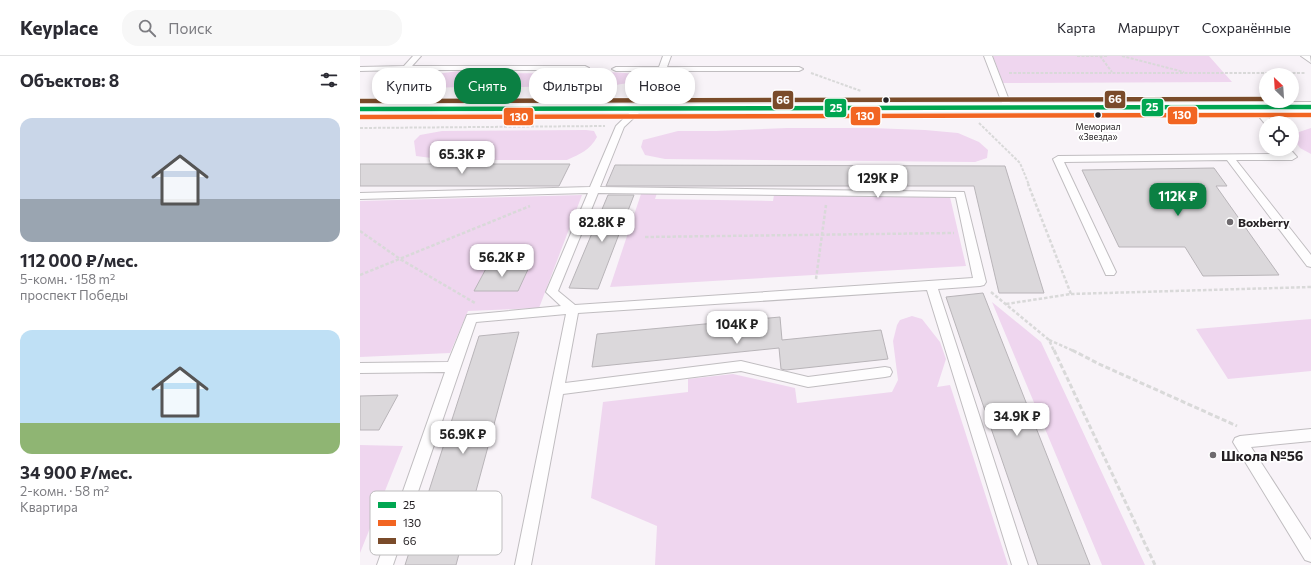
<!DOCTYPE html>
<html lang="ru">
<head>
<meta charset="utf-8">
<style>
  body { margin:0; font-family:Commissioner,sans-serif; background:#f7f7f7; color:#2b2b33; height:100vh; display:flex; flex-direction:column; font-size:15px; white-space:nowrap }
  * { box-sizing:border-box; margin:0 }
  p { font-size:13px; color:#7c7c81 }
  .icon { flex:none; width:22px; height:22px; fill:none; stroke:currentColor; stroke-width:2; stroke-linecap:round; stroke-linejoin:round }
  .map { position:relative; flex:1; overflow:hidden }
  .sheet { display:flex; flex-direction:column; background:#fff; width:360px }
  .sheet>* { flex:none }
  .top-card { position:absolute; left:12px; top:12px; width:380px; height:36px; display:flex; gap:8px }
  .needle { width:26px; rotate:335deg }
  .tools { position:absolute; left:899px; top:12px; display:grid; gap:8px }
  .tools a { display:grid; place-items:center; width:40px; height:40px; border-radius:50%; background:#fff; box-shadow:0 2px 10px #0003; font-size:20px }
  .price { position:absolute; translate:-50% -34px; padding:0 9px; border-radius:8px; background:#fff; color:#222; font-size:13px; line-height:26px; filter:drop-shadow(0 1px 2px #0008) }
  .price::after { content:''; position:absolute; left:50%; top:24px; width:12px; height:9px; margin-left:-6px; background:inherit; clip-path:polygon(0 0,100% 0,50% 100%) }
  .price.selected { background:#0b8043; color:#fff }
  ul { padding:0; list-style:none }
  li { display:grid; align-content:center; gap:8px; height:212px; padding:0 20px }
  li span { display:grid; place-items:center; height:124px; border-radius:12px; color:#555 }
  li>.icon { margin-inline-start:auto }
  span .icon { width:72px; height:72px; fill:#fffc; stroke-width:1 }
  li b { font-size:17px }
  h2 { display:flex; justify-content:space-between; align-items:center; height:48px; padding:0 20px; font-size:17px }
  .pill { padding:0 14px; border-radius:16px; background:#fff; box-shadow:0 2px 10px #0003; font-size:14px; line-height:36px }
  .pill.selected { background:#0b8043; color:#fff }
  header { display:flex; align-items:center; gap:24px; box-sizing:border-box; height:56px; padding:0 20px; background:#fff; border-bottom:1px solid #e1e1e2 }
  header strong { font-size:19px }
  nav { display:flex; gap:22px; margin-inline-start:auto; font-size:14px }
  .search { width:280px; height:36px; background:#f7f7f7; display:flex; align-items:center; gap:10px; box-sizing:border-box; padding:0 14px; border-radius:16px; color:#7c7c81; font-size:15px }
  main { display:flex; flex:1; min-height:0 }
  .map>svg:first-child { display:block }
  .green { fill:#efd6ef }
  .building { fill:#dbd8db; stroke:#b8b4b8 }
  .lines { fill:none; stroke-linecap:round; stroke-linejoin:round }
  .service-casing { stroke:#c0bdc0; stroke-width:2 }
  .primary-casing { stroke:#c0bdc0; stroke-width:2 }
  .path-far2 { stroke:#d9d9d9; stroke-width:2; stroke-dasharray:3 1.5; stroke-linecap:butt }
  .path-far1 { stroke:#d9d9d9; stroke-width:2.5; stroke-dasharray:3.5 2; stroke-linecap:butt }
  .path { stroke:#d9d9d9; stroke-width:3; stroke-dasharray:5 2.5; stroke-linecap:butt }
  .service { fill:#fefdfe; fill-rule:evenodd }
  .primary { fill:#fefdfe; fill-rule:evenodd }
  .bus-1-casing { stroke:#fff; stroke-width:6 }
  .bus-2-casing { stroke:#fff; stroke-width:6 }
  .bus-3-casing { stroke:#fff; stroke-width:6 }
  .bus-1 { stroke:#00a651; stroke-width:4.5 }
  .bus-2 { stroke:#f26522; stroke-width:4.5 }
  .bus-3 { stroke:#7a4b2a; stroke-width:4.5 }
  .bus-dot { fill:#242023; stroke:#fff; stroke-width:1.5 }
  .poi-dot { fill:#6e6a6e; stroke:#fff; stroke-width:1.5 }
  .labels { text-anchor:middle; dominant-baseline:central; stroke-width:3.5; stroke-linejoin:round; paint-order:stroke }
  .far-bus-label { font-size:9px; fill:#242023; stroke:#fff }
  .poi-label { font-size:12px; font-weight:bold; fill:#242023; stroke:#fff; text-anchor:start }
  .near-poi-label { font-size:14px; font-weight:bold; fill:#242023; stroke:#fff; text-anchor:start }
  .key { fill:#fff; stroke:#bdbcbd; stroke-width:1 }
  .key-label { font-size:11px; fill:#242023 }
  .line-badge { stroke:#fff; stroke-width:1.5 }
  .badge-label { font-size:11px; text-anchor:middle; font-weight:bold; fill:#fff }
</style>
</head>
<body>
<header>
<strong>Keyplace</strong>
<div class="search"><svg class="icon" aria-label="search" viewBox="0 0 24 24"><circle cx="10" cy="10" r="6"/><path d="M15 15l6 6"/></svg>Поиск</div>
<nav><a>Карта</a><a>Маршрут</a><a>Сохранённые</a></nav>
</header>
<main>
<section class="sheet">
<h2>Объектов: 8<svg class="icon" aria-label="filters" viewBox="0 0 24 24"><path d="M4 7h16M4 17h16"/><circle cx="9" cy="7" r="2"/><circle cx="15" cy="17" r="2"/></svg></h2>
<ul>
<li><span style="background:linear-gradient(#c9d6e8 65%,#9aa5b1 0)"><svg class="icon" aria-label="home" viewBox="0 0 24 24"><path d="M3 11l9-7 9 7M6 9v11h12V9"/></svg></span><div><b>112 000 ₽/мес.</b><p>5-комн. · 158 m²</p><p>проспект Победы</p></div></li>
<li><span style="background:linear-gradient(#bfe0f5 75%,#8fb573 0)"><svg class="icon" aria-label="home" viewBox="0 0 24 24"><path d="M3 11l9-7 9 7M6 9v11h12V9"/></svg></span><div><b>34 900 ₽/мес.</b><p>2-комн. · 58 m²</p><p>Квартира</p></div></li>
</ul>
</section>
<div class="map">
<svg width="951" height="509" viewBox="0 0 951 509">
  <rect width="100%" height="100%" fill="#f8f3f8"/>
  <path class="green" d="M633 0H849L872 26 643 27Z
    M99 15C128 15 156 18 185 17 218 16 251 14 283 19L284 22 281 25 249 30 224 29 163 31 133 30 69 32 53 30 52 26 54 23 61 20Z
    M427 72H511L565 74 598 77 619 86 628 94 627 102 615 106 305 103 285 99 281 91 283 84 318 75H356Z
    M951 72V98L940 92 934 83 936 77Z
    M226 74 234 75 237 81C230 94 220 98 207 104H87L56 100 54 85 60 79 82 75Z
    M297 137 295 143 413 145 414 139 590 141 606 210 250 231 281 138Z
    M222 139 179 252 108 255 90 297 0 301V145Z
    M632 246 681 286 785 509H742Z
    M552 260 562 263 580 286 586 303 577 331 590 329 648 509H295L297 470 231 442 243 346 328 336V323L373 318 435 332 437 347 532 336 538 324 533 285 537 269 540 264Z
    M951 263V315L868 323 836 273Z
    M0 389 43 390 0 497Z"/>
  <path class="building" d="M0 108H210L199 130H0Z
    M255 109 645 110 684 237H639L614 130H246Z
    M854 112 867 130H856L919 219 843 220 825 191H759L722 114Z
    M248 139H274L238 233 209 232Z
    M128 209H170L158 235H114Z
    M623 237 730 509H678L586 241Z
    M420 261 422 284 521 274 528 303 426 314 421 313 419 292 232 311 237 278Z
    M159 276 96 509H45L119 280Z
    M38 339 19 374H0V340Z"/>
  <g class="lines">
    <g class="service-casing">
      <path id="service" d="M53 0H61L52 10H225L229 12 225 14H49L38 38 22 55H16L15 53 16 51 30 37 41 14 0 15V11L44 10Z
        M303 0H311L307 11H439L443 13 439 15H306L297 40 264 71 240 131 604 136 626 226 624 229 620 230 578 233 668 509H652L567 234 218 257 205 327 381 305 448 321 525 311 530 312 532 316 530 320 525 321 448 331 381 315 203 338 171 509H155L206 258 116 266 33 509H17L85 316 0 317V307L88 306 107 259 201 250 186 236 228 137 0 143V137L230 131 256 70 290 37 298 15H256L252 13 256 11H299ZM238 137 596 141 613 222 215 249 198 235Z
        M624 0H632L652 52 651 54H645L644 52Z
        M941 0H950L951 7Z
        M896 49 899 50 913 67H906V69L892 52Z
        M920 93H930L937 101 932 104H876L951 199V211L947 210 867 104 704 106 756 216 754 219H746L693 103 698 100 925 98Z
        M951 373V385L891 391 951 484V506L945 504 873 386 875 382 880 380Z"/>
    </g>
    <g class="primary-casing">
      <path id="primary" d="M951 46V56L0 58V48Z"/>
    </g>
    <path class="path-far2" d="M717 0H747
      M740 0 752 16
      M762 0 824 16
      M451 17 501 35
      M649 17H946
      M619 67 660 107 669 129
      M0 72 245 70"/>
    <path class="path-far1" d="M0 175 40 203 115 247
      M285 181 594 177
      M0 219 170 150
      M456 223 466 149
      M631 236 689 284 694 295
      M711 238 951 231
      M646 248 711 238 668 128
      M689 284 714 295"/>
    <path class="path" d="M694 294 795 509
      M712 294 739 308 877 370"/>
    <use href="#service" class="service"/>
    <use href="#primary" class="primary"/>
    <g class="bus-1-casing">
      <path id="bus-1" d="M0 53 951 51"/>
    </g>
    <g class="bus-2-casing">
      <path id="bus-2" d="M0 61 951 59"/>
    </g>
    <g class="bus-3-casing">
      <path id="bus-3" d="M0 45 906 43"/>
    </g>
    <use href="#bus-1" class="bus-1"/>
    <use href="#bus-2" class="bus-2"/>
    <use href="#bus-3" class="bus-3"/>
  </g>
  <g class="bus-dot">
    <circle cx="526" cy="44" r="3.5"/>
    <circle cx="738" cy="59" r="3.5"/>
  </g>
  <g class="poi-dot">
    <circle cx="870" cy="166" r="4"/>
    <circle cx="853" cy="399" r="4"/>
  </g>
  <g class="labels">
    <g class="far-bus-label">
      <text x="738" y="70">Мемориал<tspan x="738" dy="10">«Звезда»</tspan></text>
    </g>
    <g class="poi-label">
      <text x="878" y="166">Boxberry</text>
    </g>
    <g class="near-poi-label">
      <text x="861" y="399">Школа №56</text>
    </g>
  </g>
  <rect x="10" y="435" width="132" height="64" rx="6" class="key"/>
  <rect x="18" y="446" width="18" height="6" fill="#00a651"/>
  <rect x="18" y="464" width="18" height="6" fill="#f26522"/>
  <rect x="18" y="482" width="18" height="6" fill="#7a4b2a"/>
  <g class="key-label">
    <text x="43" y="453">25</text>
    <text x="43" y="471">130</text>
    <text x="43" y="489">66</text>
  </g>
  <g class="line-badge">
    <rect x="744" y="34" width="22" height="19" rx="4" fill="#7a4b2a"/>
    <rect x="412" y="34" width="22" height="20" rx="4" fill="#7a4b2a"/>
    <rect x="781" y="42" width="23" height="19" rx="4" fill="#00a651"/>
    <rect x="464" y="42" width="23" height="20" rx="4" fill="#00a651"/>
    <rect x="807" y="50" width="31" height="19" rx="4" fill="#f26522"/>
    <rect x="490" y="50" width="31" height="20" rx="4" fill="#f26522"/>
    <rect x="143" y="51" width="31" height="19" rx="4" fill="#f26522"/>
  </g>
  <g class="badge-label">
    <text x="755" y="47">66</text>
    <text x="423" y="48">66</text>
    <text x="792" y="55">25</text>
    <text x="476" y="56">25</text>
    <text x="822" y="63">130</text>
    <text x="505" y="64">130</text>
    <text x="159" y="65">130</text>
  </g>
</svg>
<div class="tools">
<a><svg class="needle" viewBox="-14 -14 28 28"><path d="M0-13l5 13h-10z" fill="#e53935"/><path d="M0 13l5-13h-10z" fill="#7c7c81"/></svg></a>
<a><svg class="icon" aria-label="locate" viewBox="0 0 24 24"><circle cx="12" cy="12" r="6"/><path d="M12 2v4M12 18v4M2 12h4M18 12h4"/></svg></a>
</div>
<b class="price" style="left:102px;top:119px">65.3K ₽</b>
<b class="price" style="left:518px;top:143px">129K ₽</b>
<b class="price selected" style="left:818px;top:161px">112K ₽</b>
<b class="price" style="left:242px;top:187px">82.8K ₽</b>
<b class="price" style="left:142px;top:222px">56.2K ₽</b>
<b class="price" style="left:377px;top:289px">104K ₽</b>
<b class="price" style="left:657px;top:381px">34.9K ₽</b>
<b class="price" style="left:103px;top:399px">56.9K ₽</b>
<div class="top-card">
<a class="pill">Купить</a>
<a class="pill selected">Снять</a>
<a class="pill">Фильтры</a>
<a class="pill">Новое</a>
</div>
</div>
</main>
</body>
</html>
